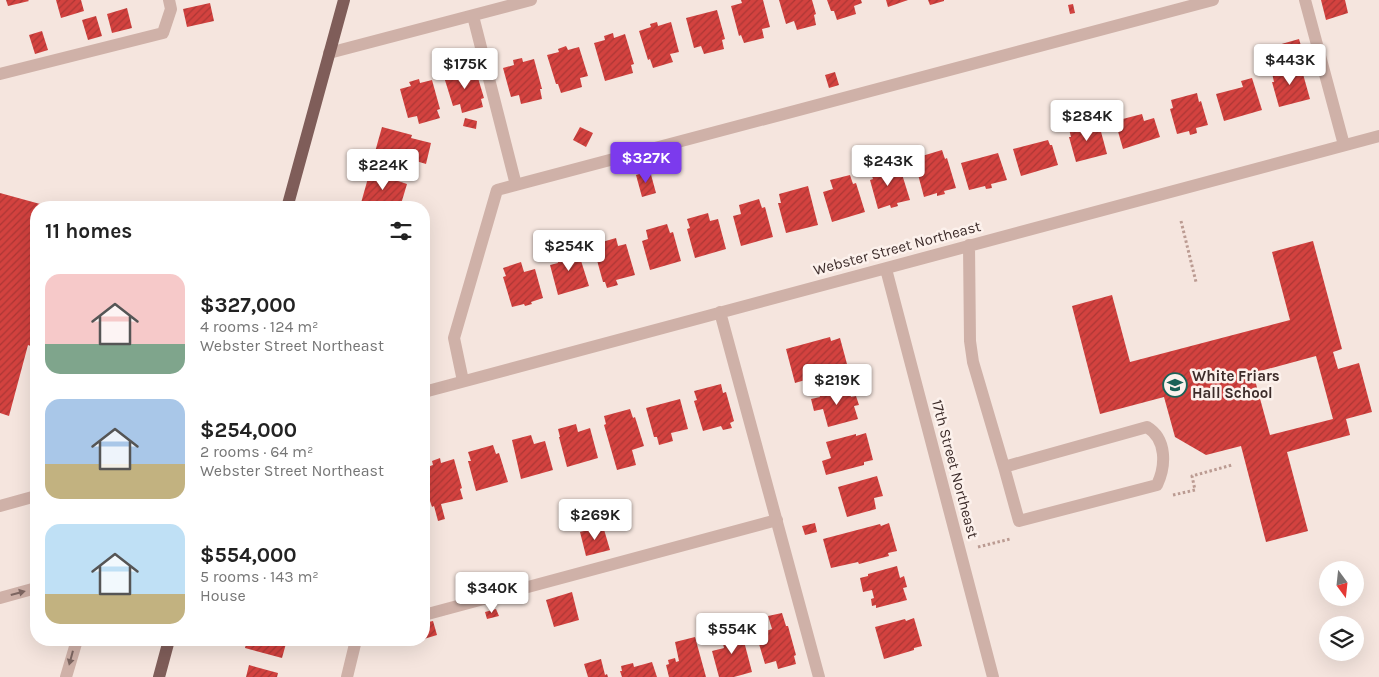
<!DOCTYPE html>
<html lang="en">
<head>
<meta charset="utf-8">
<style>
  body { margin:0; font-family:Karla,sans-serif; background:#f6f6f6; color:#222; height:100vh; display:flex; flex-direction:column; font-size:19px; white-space:nowrap }
  * { box-sizing:border-box; margin:0 }
  p { font-size:16px; color:#767676 }
  .icon { flex:none; width:28px; height:28px; fill:none; stroke:currentColor; stroke-width:2; stroke-linecap:round; stroke-linejoin:round }
  .map { position:relative; flex:1; overflow:hidden }
  .details { position:absolute; left:30px; top:201px; width:400px; height:445px; display:flex; flex-direction:column; background:#fff; border-radius:20px; box-shadow:0 5px 20px #0002 }
  .details>* { flex:none }
  .needle { width:32px; rotate:165deg }
  .fabs { position:absolute; left:1319px; top:561px; display:grid; gap:10px }
  .fabs a { display:grid; place-items:center; width:45px; height:45px; border-radius:50%; background:#fff; box-shadow:0 5px 20px #0002; font-size:25px }
  .price { position:absolute; translate:-50% -42px; padding:0 11px; border-radius:5px; background:#fff; color:#222; font-size:16px; line-height:32px; filter:drop-shadow(0 1px 2px #0008) }
  .price::after { content:''; position:absolute; left:50%; top:30px; width:15px; height:11px; margin-left:-8px; background:inherit; clip-path:polygon(0 0,100% 0,50% 100%) }
  .price.active { background:#7c3aed; color:#fff }
  ul { padding:0; list-style:none }
  li { display:flex; align-items:center; gap:15px; height:125px; padding:0 15px }
  li span { display:grid; place-items:center; flex:none; width:140px; height:100px; border-radius:15px; color:#555 }
  li>.icon { margin-inline-start:auto }
  span .icon { width:60px; height:60px; fill:#fffc; stroke-width:1 }
  li b { font-size:21px }
  h2 { display:flex; justify-content:space-between; align-items:center; height:60px; padding:0 15px; font-size:21px }
  .map>svg:first-child { display:block }
  .building { fill:url(#building-hatch); fill-rule:evenodd }
  .lines { fill:none; stroke-linecap:round; stroke-linejoin:round }
  .path { stroke:#bb9b92; stroke-width:3; stroke-dasharray:2.5 2.5; stroke-linecap:butt }
  .minor { stroke:#cfb1a8; stroke-width:12 }
  .major { stroke:#7f5d59; stroke-width:12 }
  .oneway { fill:#7e6762 }
  .labels { text-anchor:middle; dominant-baseline:central; stroke-width:5; stroke-linejoin:round; paint-order:stroke }
  .street-label { font-size:15px; fill:#3c2b29; stroke:#fcf1ec }
  .poi-label { font-size:15px; font-weight:bold; fill:#3c2b29; stroke:#fcf1ec; text-anchor:start }
</style>
</head>
<body>
<div class="map">
<svg width="1379" height="677" viewBox="0 0 1379 677">
  <defs>
    <pattern id="building-hatch" width="6" height="6" patternUnits="userSpaceOnUse" patternTransform="scale(1.25)"><rect width="6" height="6" fill="#d3423f"/><path d="M-1 1l2-2M0 6l6-6M5 7l2-2" fill="none" stroke="#ac3735"/></pattern>
  </defs>
  <rect width="100%" height="100%" fill="#f5e5de"/>
  <path class="building" d="M6 0H28L29 1 8 6Z
    M56 0H81L84 11 61 18Z
    M741 0H763L770 27 762 29 764 38 744 43 741 35 739 36 731 6 742 3Z
    M779 0H812L816 14 814 15 816 25 797 30 794 21 786 24Z
    M827 0H861L862 3 854 6 856 14 837 20 834 11H831Z
    M886 0H908L888 7Z
    M928 0H944V1L930 5Z
    M1321 0H1345L1348 13 1326 20Z
    M210 3 214 21 187 27 183 9Z
    M1073 4 1075 13 1070 14 1068 5Z
    M127 8 132 28 112 33 107 14Z
    M717 10 725 39 722 40 724 49 704 54 701 46 694 48 686 18Z
    M96 16 102 36 88 40 82 20Z
    M657 22 658 26 671 22 679 52 670 54 673 62 653 68 650 59 648 60 639 31 651 27 650 24Z
    M42 31 48 50 35 54 29 35Z
    M613 33 614 38 625 34 634 64 631 65 633 73 605 81 594 43 605 40 604 36Z
    M1299 39 1306 62 1284 68 1278 45Z
    M566 46 568 50 579 47 588 76 580 78 582 87 561 93 558 84H556L547 55 559 52 558 49Z
    M522 58 523 62 534 59 542 89H540L542 99 521 104 519 95 511 97 503 68 514 65 513 60Z
    M1299 65 1302 74H1303L1310 99 1279 107 1272 82H1274L1272 73Z
    M462 68 464 71 475 68 484 98 481 99 483 107 462 113 460 104 453 106 444 77 456 74 455 70Z
    M835 72 839 85 829 88 825 75Z
    M1252 78 1262 110 1224 121 1216 94 1243 87 1241 81Z
    M419 79 420 83 432 80 440 109 437 110 440 118 419 124 417 116 408 118 400 89 411 86 409 82Z
    M1197 93 1199 102 1201 101 1208 125 1196 128 1197 133 1190 135 1189 131 1177 134 1170 109 1173 108 1171 100Z
    M1142 114 1144 121 1154 118 1160 137 1123 149 1115 121Z
    M465 118 477 121 476 129 463 126Z
    M1096 122 1098 129 1100 128 1107 154 1076 162 1069 137H1071L1069 129Z
    M382 127 412 135 411 138 431 143 426 164 406 158 403 167 373 159Z
    M580 127 593 133 586 147 573 140Z
    M1048 140 1050 145H1052L1058 165 1021 176 1013 149Z
    M942 150 945 159 947 158 956 188 944 191 945 194 937 196V193L924 197 916 167 924 164 922 156Z
    M998 153 1007 180 991 184 992 188 986 189 985 186 969 190 961 163Z
    M890 164 893 173 901 171 910 200 897 203 898 206 891 208 890 205 878 209 870 180 873 179 870 170Z
    M370 171 399 179 398 181 407 184 401 204 393 202 391 208H379L361 203Z
    M650 171 656 193 642 197 636 175Z
    M850 175 853 184 856 183 865 212 832 222 823 192 833 189 830 180Z
    M808 186 818 225 786 233 778 203H781L779 194Z
    M0 193 51 207 36 208V348L28 345 9 416 0 413Z
    M759 199 762 208 765 207 773 237 741 246 733 216 741 214 739 205Z
    M708 213 710 221 718 219 726 249 695 258 687 229 690 228 687 219Z
    M667 224 670 233 673 232 681 261 650 270 642 241 648 239 646 230Z
    M616 238 618 246 626 244 635 275 616 280 618 285 607 288 605 282H603L595 253 597 252 595 244Z
    M1313 241 1342 349 1333 352 1338 369 1359 363 1372 412 1346 419 1350 435 1287 452 1308 531 1266 542 1241 446 1206 455 1175 437 1164 397 1100 414 1072 306 1112 295 1130 362 1290 320 1272 252ZM1316 356 1333 419 1270 435 1253 373Z
    M577 248 589 286 558 295 550 265 558 263 556 254Z
    M521 262 524 272 535 269 543 298 531 302 532 304 525 306 524 304 512 307 503 277 506 276 503 268Z
    M830 337 831 341 840 338 847 364 838 367 839 370 795 383 786 349Z
    M721 384 723 393 726 392 734 421 730 423 732 428 723 430 721 426 703 431 694 401 697 400 694 391Z
    M848 386 851 397 856 396 859 405 854 406 858 419 828 427 823 409 814 411 811 399 820 397 819 394Z
    M680 399 688 429 671 433 673 441 659 445 657 437H654L646 408Z
    M630 409 633 418 635 417 644 446 632 450 636 465 617 470 604 425 606 424 604 416Z
    M576 424 578 432 590 428 598 458 567 467 559 437H560L558 429Z
    M866 433 873 460 864 462V465L826 475 822 461 831 458 826 442 856 434V436Z
    M531 435 534 444 545 441 553 470 521 479 512 440Z
    M493 445 496 454 499 453 508 482 476 491 468 461H471L468 452Z
    M440 458 441 463 454 459 462 488 460 489 463 499 441 504 445 519 438 521 434 506 432 507 429 498 424 481V468L433 465 432 461Z
    M877 476 883 496 874 498 876 509 847 517 838 487Z
    M815 523 817 532 805 535 802 526Z
    M889 523 897 551 888 553 889 556 859 564 858 562 831 568 823 539 880 524 881 526Z
    M603 526 610 550 586 556 580 532Z
    M897 566 900 578 904 576 907 587 903 588 907 600 876 608V605L872 606 871 599 874 598 872 590 863 592 860 578 868 576V574Z
    M490 578 491 584 482 586 481 580Z
    M572 592 579 620 554 627 546 600Z
    M496 609 499 616 487 619 485 612Z
    M782 613 786 626H788L796 655 794 656 796 664 778 669 776 661 765 664 756 634 772 629 768 616Z
    M914 618 922 646 914 648V650L884 659 875 627 905 619 906 621Z
    M433 621 437 635 424 639V623Z
    M740 626 752 672 734 677H719L712 651 724 648 720 632Z
    M695 637 706 677H669L666 665 669 664 668 660 675 658 676 662 679 661 675 642Z
    M247 640H287L282 658 245 648Z
    M601 659 605 675 607 674 608 677H588L584 664Z
    M652 662 657 677H622L620 671H622L621 666 633 663 634 667Z
    M249 665 278 673 277 677H246Z"/>
  <g class="lines">
    <path class="path" d="M1181 221 1196 282
      M1173 495 1195 490 1192 476 1232 465
      M978 547 1010 539"/>
    <path class="minor" d="M1305 0 1344 145
      M473 16 516 185
      M329 53 531 0
      M0 74 163 33 171 9 169 0
      M969 245 970 341 973 362 1004 467 1147 427C1167 439 1166 466 1157 485L1019 521 1004 467
      M886 269 993 677
      M720 312 819 677
      M463 381 454 338 497 190 1213 0
      M424 392 1379 136
      M0 506 36 496
      M0 598 36 588
      M424 615 777 520
      M66 677 77 640
      M347 677 356 640"/>
    <path class="major" d="M287 208 344 0
      M159 677 169 640"/>
  </g>
  <defs><path id="oneway-solid" d="M-6-.8H1V-3.2L6.5 0L1 3.2V.8H-6Z" transform="scale(1.25)"/></defs>
  <g class="oneway">
    <use href="#oneway-solid" transform="translate(18 593) rotate(-15)"/>
    <use href="#oneway-solid" transform="translate(71 658) rotate(105)"/>
  </g>
  <defs>
    <g id="school-ring" transform="scale(1.25)"><circle r="9.5" fill="#fcf1ec" stroke="#196257" stroke-width="1.5"/><path d="M0-5L7-2L0 1L-7-2ZM-4 1L0 2.5L4 1V4Q0 6-4 4Z" fill="#196257"/></g>
  </defs>
  <g fill-rule="evenodd">
    <use href="#school-ring" x="1175" y="385"/>
  </g>
  <g class="labels">
    <g class="street-label">
      <text transform="translate(897 248) rotate(-15)">Webster Street Northeast</text>
      <text transform="translate(955 469) rotate(75)">17th Street Northeast</text>
    </g>
    <g class="poi-label">
      <text x="1192" y="376">White Friars<tspan x="1192" dy="17">Hall School</tspan></text>
    </g>
  </g>
</svg>
<div class="fabs">
<a><svg class="needle" viewBox="-14 -14 28 28"><path d="M0-13l5 13h-10z" fill="#e53935"/><path d="M0 13l5-13h-10z" fill="#767676"/></svg></a>
<a><svg class="icon" aria-label="layers" viewBox="0 0 24 24"><path d="M12 4l9 5-9 5-9-5zM3 14l9 5 9-5"/></svg></a>
</div>
<b class="price" style="left:1290px;top:86px">$443K</b>
<b class="price" style="left:465px;top:90px">$175K</b>
<b class="price" style="left:1087px;top:142px">$284K</b>
<b class="price active" style="left:646px;top:184px">$327K</b>
<b class="price" style="left:888px;top:187px">$243K</b>
<b class="price" style="left:383px;top:191px">$224K</b>
<b class="price" style="left:569px;top:272px">$254K</b>
<b class="price" style="left:837px;top:406px">$219K</b>
<b class="price" style="left:595px;top:541px">$269K</b>
<b class="price" style="left:492px;top:614px">$340K</b>
<b class="price" style="left:732px;top:655px">$554K</b>
<section class="details">
<h2>11 homes<svg class="icon" aria-label="filters" viewBox="0 0 24 24"><path d="M4 7h16M4 17h16"/><circle cx="9" cy="7" r="2"/><circle cx="15" cy="17" r="2"/></svg></h2>
<ul>
<li><span style="background:linear-gradient(#f6c9c9 70%,#7fa58c 0)"><svg class="icon" aria-label="home" viewBox="0 0 24 24"><path d="M3 11l9-7 9 7M6 9v11h12V9"/></svg></span><div><b>$327,000</b><p>4 rooms · 124 m²</p><p>Webster Street Northeast</p></div></li>
<li><span style="background:linear-gradient(#a9c7e8 65%,#c2b280 0)"><svg class="icon" aria-label="home" viewBox="0 0 24 24"><path d="M3 11l9-7 9 7M6 9v11h12V9"/></svg></span><div><b>$254,000</b><p>2 rooms · 64 m²</p><p>Webster Street Northeast</p></div></li>
<li><span style="background:linear-gradient(#bfe0f5 70%,#c2b280 0)"><svg class="icon" aria-label="home" viewBox="0 0 24 24"><path d="M3 11l9-7 9 7M6 9v11h12V9"/></svg></span><div><b>$554,000</b><p>5 rooms · 143 m²</p><p>House</p></div></li>
</ul>
</section>
</div>
</body>
</html>
